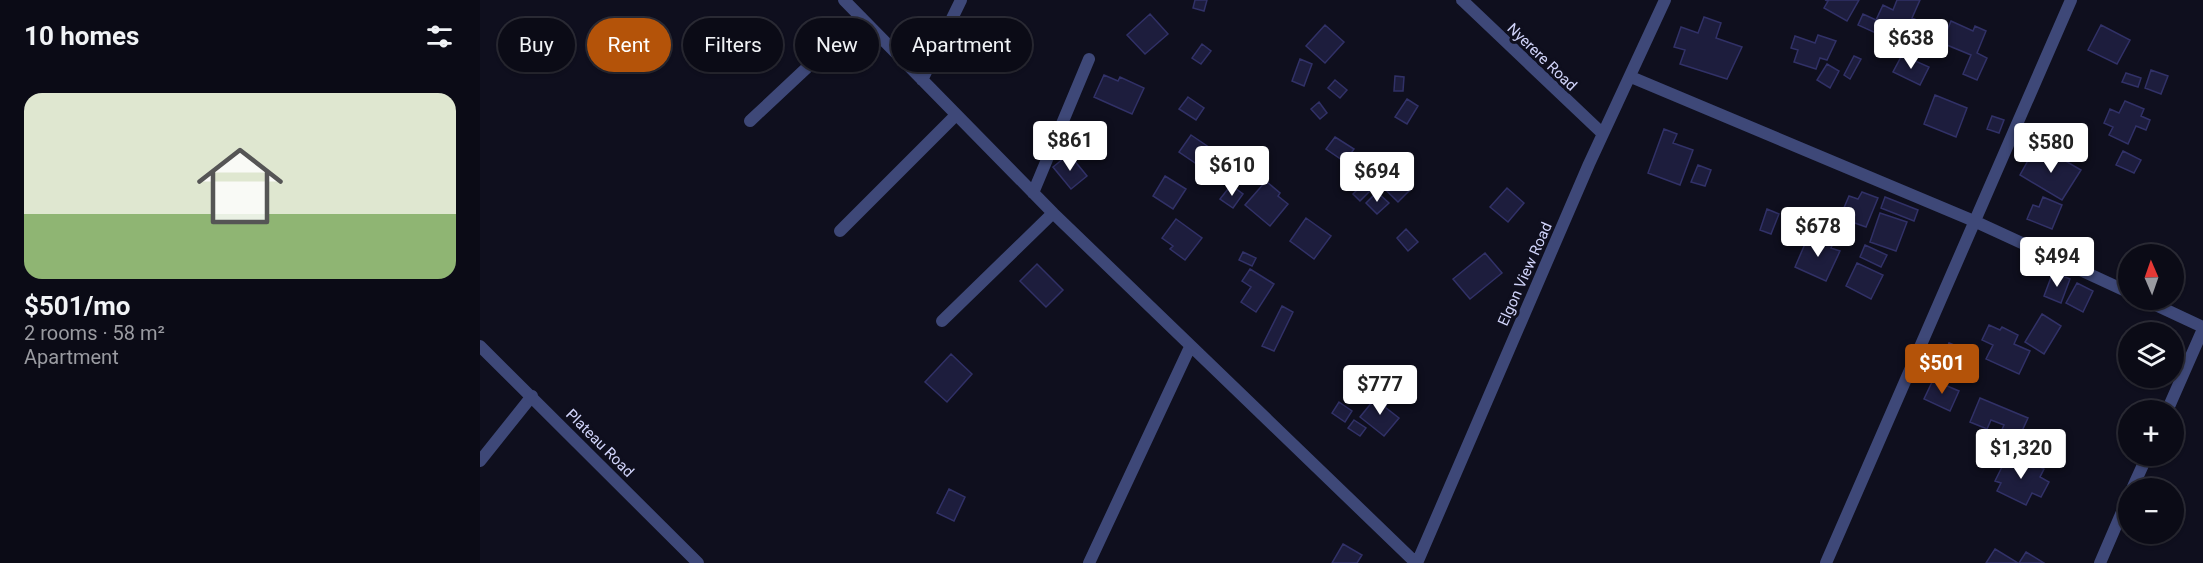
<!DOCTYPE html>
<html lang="en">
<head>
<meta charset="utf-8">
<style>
  body { margin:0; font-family:Roboto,sans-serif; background:#191923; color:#f1f3f6; height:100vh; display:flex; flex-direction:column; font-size:22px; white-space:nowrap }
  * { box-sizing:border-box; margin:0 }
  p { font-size:20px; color:#9a9ba1 }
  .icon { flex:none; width:33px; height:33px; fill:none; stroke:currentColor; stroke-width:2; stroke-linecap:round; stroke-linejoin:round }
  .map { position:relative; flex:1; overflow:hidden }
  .drawer { display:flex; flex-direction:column; background:#0b0b16; width:480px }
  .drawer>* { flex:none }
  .guide { position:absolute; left:18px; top:18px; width:570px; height:54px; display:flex; gap:12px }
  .needle { width:39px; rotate:358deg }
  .controls { position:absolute; left:1638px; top:244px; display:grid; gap:12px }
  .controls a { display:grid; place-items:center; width:66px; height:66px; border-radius:50%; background:#0b0b16; box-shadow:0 2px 4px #0004,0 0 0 2px #2b2b35; font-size:30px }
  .price { position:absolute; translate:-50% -51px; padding:0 14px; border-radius:6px; background:#fff; color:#222; font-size:20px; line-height:39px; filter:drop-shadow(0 2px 3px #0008) }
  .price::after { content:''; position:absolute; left:50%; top:36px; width:18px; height:14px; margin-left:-9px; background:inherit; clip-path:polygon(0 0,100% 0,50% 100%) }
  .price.current { background:#b45309; color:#fff }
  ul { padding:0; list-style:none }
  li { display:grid; align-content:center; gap:12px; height:318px; padding:0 24px }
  li span { display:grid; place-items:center; height:186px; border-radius:18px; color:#555 }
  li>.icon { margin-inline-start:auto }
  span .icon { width:108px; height:108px; fill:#fffc; stroke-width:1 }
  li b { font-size:26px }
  h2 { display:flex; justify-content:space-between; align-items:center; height:72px; padding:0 24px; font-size:26px }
  .chip { padding:0 21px; border-radius:27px; background:#0b0b16; box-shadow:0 2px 4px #0004,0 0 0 2px #2b2b35; font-size:21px; line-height:54px }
  .chip.current { background:#b45309; color:#fff }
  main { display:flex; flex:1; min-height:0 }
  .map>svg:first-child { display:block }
  .building { fill:#1d1d3d; stroke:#313167; stroke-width:1.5 }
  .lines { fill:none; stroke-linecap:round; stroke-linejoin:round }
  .minor { stroke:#3e4878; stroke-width:12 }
  .tertiary { stroke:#3e4878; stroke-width:12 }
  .labels { text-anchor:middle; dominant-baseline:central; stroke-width:6; stroke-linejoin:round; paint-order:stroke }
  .street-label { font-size:15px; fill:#d1d4fa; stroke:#0f0f1e }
</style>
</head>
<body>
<main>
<section class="drawer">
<h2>10 homes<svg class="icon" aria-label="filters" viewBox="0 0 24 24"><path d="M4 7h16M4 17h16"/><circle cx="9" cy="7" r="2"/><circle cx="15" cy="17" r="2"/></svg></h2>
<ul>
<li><span style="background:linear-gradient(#dfe7d0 65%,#8fb573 0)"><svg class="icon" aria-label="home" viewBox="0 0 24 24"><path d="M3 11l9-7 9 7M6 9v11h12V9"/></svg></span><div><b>$501/mo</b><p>2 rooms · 58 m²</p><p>Apartment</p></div></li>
</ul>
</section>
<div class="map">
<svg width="1723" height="563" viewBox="0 0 1723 563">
  <rect width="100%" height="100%" fill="#0f0f1e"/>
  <path class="building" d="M715 0H727L724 11 713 8Z
    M1345 0H1379L1367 21 1344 8 1348 1Z
    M1417 0H1440L1432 18 1441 22 1435 38 1445 42 1440 53 1378 25 1383 14 1396 20 1403 5 1413 10Z
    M670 14 688 34 665 54 647 35Z
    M1224 17 1241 23 1236 38 1262 47 1247 79 1200 64 1205 50 1194 47 1201 27 1218 33Z
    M1471 21 1493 31 1495 26 1506 31 1497 53 1507 58 1497 80 1483 74 1491 55 1462 43Z
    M845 25 864 42 845 63 826 46Z
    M1621 25 1650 40 1637 64 1608 50Z
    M1338 35 1356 41 1347 60 1340 58 1336 69 1314 62 1318 50 1311 48 1315 36 1335 43Z
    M722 44 731 51 721 64 712 58Z
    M1422 55 1449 67 1440 85 1413 72Z
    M1374 56 1381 59 1370 79 1364 75Z
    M820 59 832 64 824 86 812 81Z
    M1347 64 1359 71 1350 88 1337 80Z
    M1671 70 1688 76 1681 94 1665 88Z
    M1646 73 1661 78 1658 87 1642 82Z
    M624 75 638 81 640 77 664 88 652 114 614 97Z
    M915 76 924 77 923 91H914Z
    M855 80 867 90 860 98 848 88Z
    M1455 95 1487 108 1476 137 1444 124Z
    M708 97 724 108 716 120 699 109Z
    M927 99 938 106 927 124 915 117Z
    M1645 101 1664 109 1661 116 1670 120 1666 130 1656 126 1648 144 1629 135 1633 127 1624 123 1630 109 1639 113Z
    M839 102 847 113 840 119 831 109Z
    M1512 116 1524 120 1519 133 1507 129Z
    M1184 129 1197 134 1193 143 1213 150 1200 185 1168 173Z
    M711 135 736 152 724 169 699 152Z
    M855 137 874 149 865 162 846 149Z
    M1565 149 1601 170 1582 200 1540 175 1550 157 1557 161Z
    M1643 151 1661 160 1654 173 1636 165Z
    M589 154 607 176 591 189 573 167Z
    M892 154 930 190 918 202 881 166Z
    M1218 165 1231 170 1225 186 1211 182Z
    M685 176 706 189 693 209 673 196Z
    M888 179 895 186 880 201 873 194Z
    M786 181 800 193 798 196 808 204 790 226 765 205Z
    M751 185 763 194 753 208 740 199Z
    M1027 188 1044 203 1028 222 1010 207Z
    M897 192 909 203 897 214 886 203Z
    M1382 192 1398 198 1386 227 1372 222 1375 215 1363 210 1369 196 1378 199Z
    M1405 197 1438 210 1434 221 1401 208Z
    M1563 197 1582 205 1572 229 1547 219 1553 205 1559 207Z
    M1287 209 1299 214 1291 234 1280 230Z
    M1400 213 1427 222 1416 251 1390 242Z
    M826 218 851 236 834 259 810 241Z
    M696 219 722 238 705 260 690 249 693 246 682 238Z
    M926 229 938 242 928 251 917 238Z
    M1344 235 1355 239 1351 248 1360 251 1346 281 1315 267 1328 237 1341 243Z
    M1385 245 1407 255 1401 267 1380 257Z
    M763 252 776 258 772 266 759 260Z
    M1005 253 1022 273 990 299 973 279Z
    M1377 263 1403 275 1391 299 1366 286Z
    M557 264 583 290 566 307 540 281Z
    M770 269 794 284 776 312 761 302 771 287 762 281Z
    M1573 272 1590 279 1581 303 1564 296Z
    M1597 283 1613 291 1603 312 1586 303Z
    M802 306 813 312 794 351 782 346Z
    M1562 314 1581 326 1564 354 1545 342Z
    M1509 325 1520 330 1522 327 1538 335 1534 344 1550 351 1539 374 1506 359 1513 345 1502 340Z
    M1469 343 1489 351 1481 370 1461 362Z
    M471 354 492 374 467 402 445 382Z
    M1453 380 1479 391 1470 411 1444 399Z
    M897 396 907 404 905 407 919 418 904 436 880 417Z
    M1500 398 1548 418 1537 442 1520 434 1524 425 1511 420 1507 429 1490 422Z
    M859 402 872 411 865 422 852 413Z
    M874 420 886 428 880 436 868 428Z
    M1535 455 1564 469 1560 477 1569 482 1561 497 1552 493 1546 505 1517 491 1521 483 1515 481 1523 465 1529 467Z
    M469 489 485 497 474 521 457 513Z
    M863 544 882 555 877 563H852Z
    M1515 549 1538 563H1506Z
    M1546 552 1564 563H1539Z"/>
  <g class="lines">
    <path class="minor" d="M364 0 573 213 936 563
      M982 0 1123 134
      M1151 77 1494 221 1648 292
      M442 80 481 0
      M270 121 381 17
      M553 193 609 59
      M360 231 476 115
      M1665 300 1723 327
      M462 321 573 213
      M1687 411 1723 329
      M0 461 52 396
      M1652 489 1667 456
      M609 563 710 347
      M937 563 1109 164 1185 0
      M1346 563 1591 0
      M1620 563 1648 498"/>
    <path class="tertiary" d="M0 346 218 563"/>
  </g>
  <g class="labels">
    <g class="street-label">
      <text transform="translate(1062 57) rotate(44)">Nyerere Road</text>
      <text transform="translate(1045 274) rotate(-66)">Elgon View Road</text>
      <text transform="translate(120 443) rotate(45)">Plateau Road</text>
    </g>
  </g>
</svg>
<div class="controls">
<a><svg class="needle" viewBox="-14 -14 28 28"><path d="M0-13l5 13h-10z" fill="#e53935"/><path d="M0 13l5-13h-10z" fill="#9a9ba1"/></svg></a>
<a><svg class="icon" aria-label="layers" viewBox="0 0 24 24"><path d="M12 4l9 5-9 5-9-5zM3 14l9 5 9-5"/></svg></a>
<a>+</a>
<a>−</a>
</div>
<b class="price" style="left:1431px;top:70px">$638</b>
<b class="price" style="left:590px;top:172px">$861</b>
<b class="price" style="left:1571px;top:174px">$580</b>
<b class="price" style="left:752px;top:197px">$610</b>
<b class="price" style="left:897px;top:203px">$694</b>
<b class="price" style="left:1338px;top:258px">$678</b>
<b class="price" style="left:1577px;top:288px">$494</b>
<b class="price current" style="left:1462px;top:395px">$501</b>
<b class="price" style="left:900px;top:416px">$777</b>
<b class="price" style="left:1541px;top:480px">$1,320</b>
<div class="guide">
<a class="chip">Buy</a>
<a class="chip current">Rent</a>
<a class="chip">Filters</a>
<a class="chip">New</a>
<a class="chip">Apartment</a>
</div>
</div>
</main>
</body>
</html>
